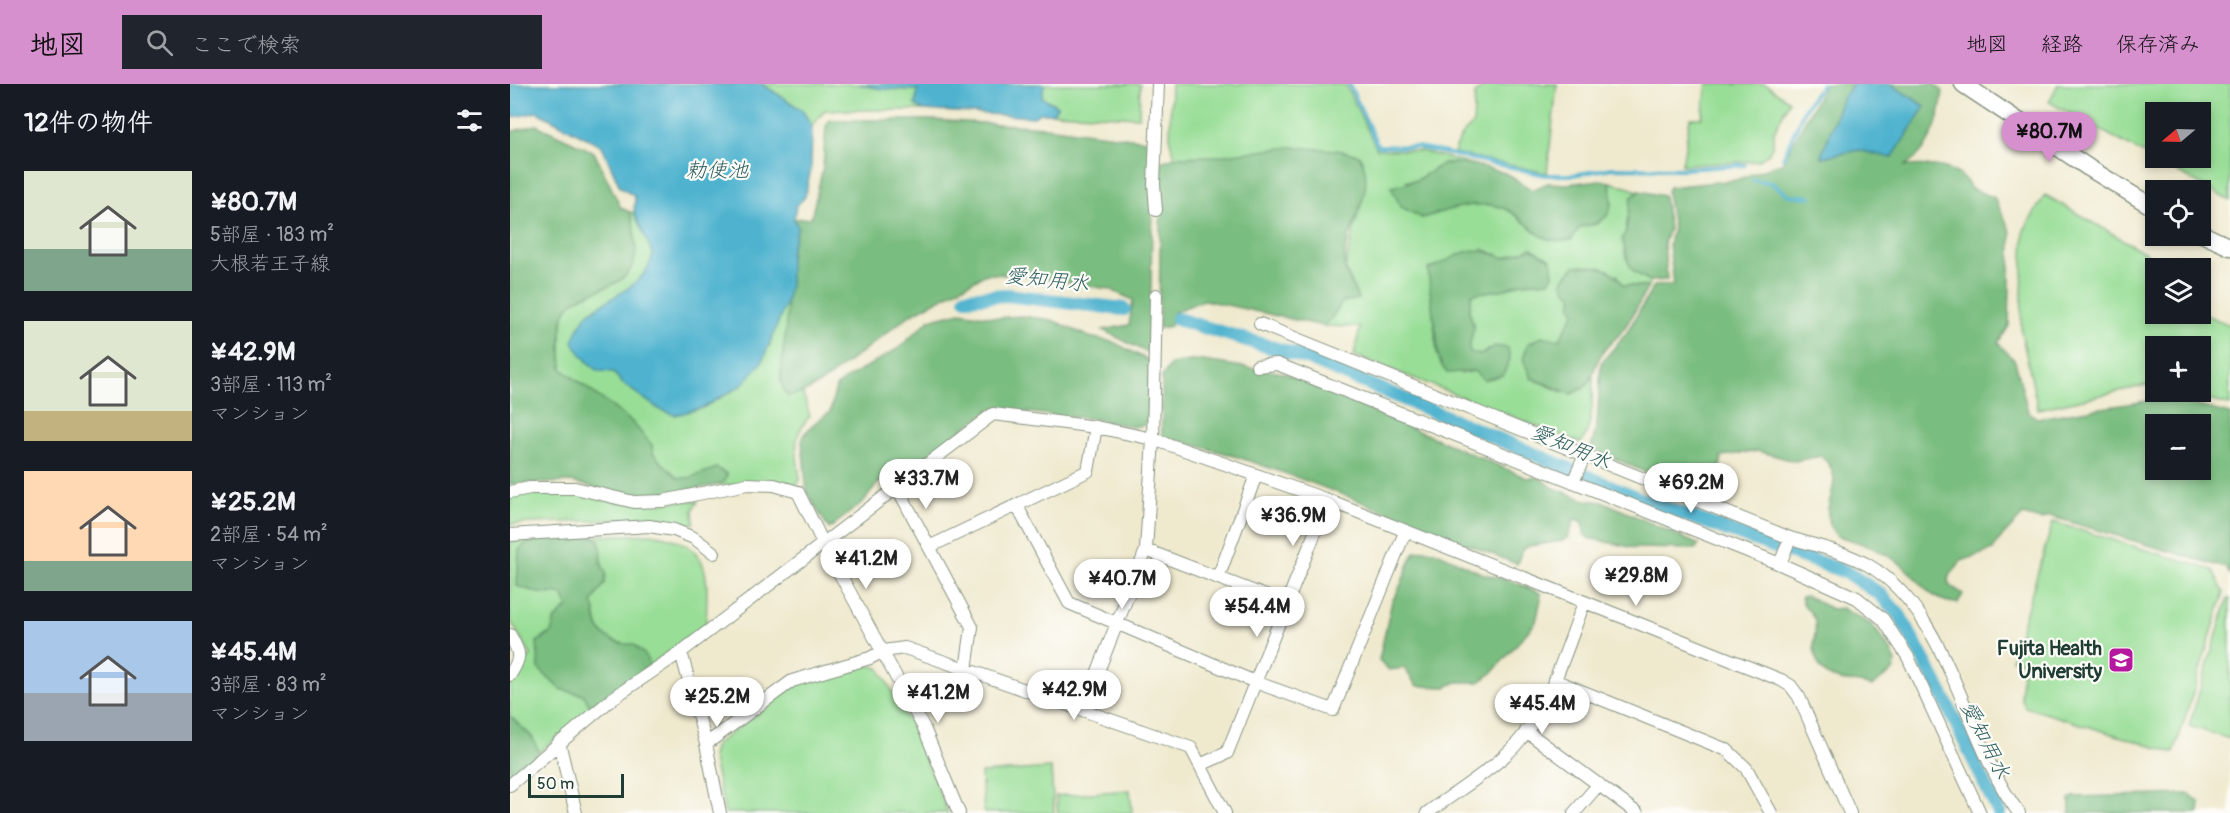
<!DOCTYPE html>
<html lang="ja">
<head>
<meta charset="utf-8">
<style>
  body { margin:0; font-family:Pangolin,"Klee One",sans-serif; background:#20242c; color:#f1f3f6; height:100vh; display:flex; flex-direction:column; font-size:22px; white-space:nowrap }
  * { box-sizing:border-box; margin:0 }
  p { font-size:20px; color:#9ea1a6 }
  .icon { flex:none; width:33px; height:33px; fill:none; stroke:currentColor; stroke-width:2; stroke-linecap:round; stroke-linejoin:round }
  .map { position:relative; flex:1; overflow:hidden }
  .panel { display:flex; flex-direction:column; background:#171b24; width:510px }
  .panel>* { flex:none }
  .needle { width:39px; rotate:251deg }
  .fabs { position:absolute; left:1635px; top:18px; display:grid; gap:12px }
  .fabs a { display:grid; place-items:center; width:66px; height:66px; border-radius:0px; background:#171b24; box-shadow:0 3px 9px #0003; font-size:30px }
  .scale { position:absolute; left:18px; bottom:15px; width:96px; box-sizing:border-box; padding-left:6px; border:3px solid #1f3d34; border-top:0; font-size:16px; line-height:21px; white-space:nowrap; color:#1f3d34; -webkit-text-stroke:4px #fdfcf7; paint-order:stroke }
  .price { position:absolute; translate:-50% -51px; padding:0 14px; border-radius:21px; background:#fff; color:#222; font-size:20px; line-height:39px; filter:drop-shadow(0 2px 3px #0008) }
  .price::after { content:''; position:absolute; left:50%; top:36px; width:18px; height:14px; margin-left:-9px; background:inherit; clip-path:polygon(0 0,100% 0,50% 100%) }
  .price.on { background:#d690ce; color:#111 }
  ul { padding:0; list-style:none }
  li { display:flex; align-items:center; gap:18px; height:150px; padding:0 24px }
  li span { display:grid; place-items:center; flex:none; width:168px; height:120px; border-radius:0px; color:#555 }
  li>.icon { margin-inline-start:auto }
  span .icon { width:72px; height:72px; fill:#fffc; stroke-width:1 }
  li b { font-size:26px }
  h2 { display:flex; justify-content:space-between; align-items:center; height:72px; padding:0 24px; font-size:26px }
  header { display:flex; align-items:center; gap:36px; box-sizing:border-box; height:84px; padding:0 30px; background:#d690ce; color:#111 }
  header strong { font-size:28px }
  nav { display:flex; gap:33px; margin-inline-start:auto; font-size:21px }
  .search { width:420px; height:54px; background:#20242c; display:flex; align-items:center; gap:15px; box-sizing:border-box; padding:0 21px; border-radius:0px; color:#9ea1a6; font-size:22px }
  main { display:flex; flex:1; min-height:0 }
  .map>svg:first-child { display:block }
  .green { fill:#99de97; stroke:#5c8e66; stroke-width:1.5; fill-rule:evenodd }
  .forest { fill:#7abd80; stroke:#4c7d5a; stroke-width:1.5; fill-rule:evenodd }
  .water { fill:#50b3cf; stroke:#387882; stroke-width:1.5 }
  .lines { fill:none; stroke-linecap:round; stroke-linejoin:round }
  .stream { stroke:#50b3cf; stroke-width:4 }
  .canal { stroke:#50b3cf; stroke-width:14 }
  .street-casing { stroke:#879381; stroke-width:14 }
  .secondary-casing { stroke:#879381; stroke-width:19 }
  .street { stroke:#fff; stroke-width:12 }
  .secondary { stroke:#fff; stroke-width:16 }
  .labels { text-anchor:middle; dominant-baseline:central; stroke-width:4.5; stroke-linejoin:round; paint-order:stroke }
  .poi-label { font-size:20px; font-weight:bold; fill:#1f3d34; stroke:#fdfcf7; text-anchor:end }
  .water-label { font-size:21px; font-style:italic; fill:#2e6062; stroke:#fdfcf7 }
</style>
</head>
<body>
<header>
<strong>地図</strong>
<div class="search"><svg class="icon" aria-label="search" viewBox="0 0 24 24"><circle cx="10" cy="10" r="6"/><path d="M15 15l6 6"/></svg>ここで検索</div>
<nav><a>地図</a><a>経路</a><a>保存済み</a></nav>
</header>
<main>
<section class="panel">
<h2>12件の物件<svg class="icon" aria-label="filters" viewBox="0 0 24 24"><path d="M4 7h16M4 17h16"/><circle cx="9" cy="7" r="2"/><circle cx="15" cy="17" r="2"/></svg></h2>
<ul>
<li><span style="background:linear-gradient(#dfe7d0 65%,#7fa58c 0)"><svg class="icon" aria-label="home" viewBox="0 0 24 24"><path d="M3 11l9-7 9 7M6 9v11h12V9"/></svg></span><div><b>¥80.7M</b><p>5部屋 · 183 m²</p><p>大根若王子線</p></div></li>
<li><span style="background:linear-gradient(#dfe7d0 75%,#c2b280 0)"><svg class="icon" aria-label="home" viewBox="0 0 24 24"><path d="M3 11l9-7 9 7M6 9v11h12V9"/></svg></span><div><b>¥42.9M</b><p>3部屋 · 113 m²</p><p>マンション</p></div></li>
<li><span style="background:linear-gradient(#ffd9b3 75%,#7fa58c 0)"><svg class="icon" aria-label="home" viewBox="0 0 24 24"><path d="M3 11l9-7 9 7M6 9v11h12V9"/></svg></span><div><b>¥25.2M</b><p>2部屋 · 54 m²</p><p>マンション</p></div></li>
<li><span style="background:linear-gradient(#a9c7e8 60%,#9aa5b1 0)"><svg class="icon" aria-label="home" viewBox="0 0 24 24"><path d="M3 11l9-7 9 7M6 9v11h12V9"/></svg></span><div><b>¥45.4M</b><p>3部屋 · 83 m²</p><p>マンション</p></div></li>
</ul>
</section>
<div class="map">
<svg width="1720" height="729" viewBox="0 0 1720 729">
  <rect width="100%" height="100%" fill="#fdfcf7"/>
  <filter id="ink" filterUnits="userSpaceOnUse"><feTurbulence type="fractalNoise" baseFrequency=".0167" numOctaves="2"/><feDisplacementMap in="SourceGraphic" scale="12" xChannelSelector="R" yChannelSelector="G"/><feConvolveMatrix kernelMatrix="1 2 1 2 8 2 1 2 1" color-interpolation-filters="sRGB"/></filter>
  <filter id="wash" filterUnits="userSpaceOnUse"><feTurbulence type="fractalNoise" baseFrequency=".008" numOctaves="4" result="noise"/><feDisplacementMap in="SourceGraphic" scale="24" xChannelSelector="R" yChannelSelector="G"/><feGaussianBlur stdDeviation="1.35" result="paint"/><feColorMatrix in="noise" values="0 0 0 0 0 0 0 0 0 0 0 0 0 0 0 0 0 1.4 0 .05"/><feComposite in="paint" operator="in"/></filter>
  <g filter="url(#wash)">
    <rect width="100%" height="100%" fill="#efe9ce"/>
    <path class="green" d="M252 0H348L372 5 408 6 405 21 413 26H315L302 42 292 26Z
      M534 0H630L629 33 543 29 547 22 532 13Z
      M661 0H833L836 2 867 65 911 67 961 80 934 79 907 96 897 97 912 134C937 126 971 112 998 126 1022 139 1026 161 1061 156L1069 143 1088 140 1102 120 1100 98 1129 107 1125 110C1116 142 1100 180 1140 197L1138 203 1113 201 1107 190 1063 212 1065 228 1049 257 1037 254 1021 294 1052 308 1073 305 1083 293C1082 314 1084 342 1071 359L844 271 850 243 813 242 821 235 832 218 848 215 835 183 856 95 706 72 665 73 660 58ZM1022 164 1039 197 1011 199 996 205 962 209 959 227 964 243 958 263 960 268 971 271 979 265 964 287 951 290 927 271 919 185 973 165 995 174Z
      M976 0H1047L1037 89 944 69 951 52 963 40 965 10Z
      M1197 0H1255L1279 17 1264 48 1263 60 1258 70 1248 77 1172 81 1180 34H1192Z
      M1548 0H1720V117L1539 18ZM1646 28H1690V74H1646Z
      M1535 111 1662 184H1646V230L1691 229 1720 241V321L1663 308H1690V262H1646L1645 302 1641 300 1528 325 1511 247 1514 146Z
      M120 128 124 129C130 140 143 160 143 172 141 201 93 215 76 232 70 239 67 249 64 257 69 268 76 272 81 282L103 288 112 299 149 325 165 331 192 324 231 302 260 261 261 252 276 219 279 232 270 296 278 312 293 309 300 332C280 353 287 369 290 396L287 401H207V384L179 394H169L150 377 143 369 141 361 122 338 52 285C51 268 49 245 55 229 67 198 134 214 125 155 124 145 124 138 120 128Z
      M64 407 106 418 188 417 183 426 184 439 176 441 150 434 0 440V410Z
      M1543 438 1703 486 1714 509 1664 669 1515 623 1511 614 1512 577 1502 575Z
      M141 450C202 460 198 486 196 540L140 581C130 561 103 564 90 546 85 538 87 527 82 518L95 499C92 484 92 470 89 456L83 452Z
      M44 453 15 460 9 466 7 502 29 509 52 510 58 523 45 535 41 549 33 552 29 585 50 605 74 611 88 621 29 668 22 653 0 632V600L21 571 0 536V458Z
      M1718 514H1720V655L1679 642Z
      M356 581 369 584 402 643 438 729H215L202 672 205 661 287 599Z
      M541 684 544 729H474L471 689Z
      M620 706 622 729H548L546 712Z"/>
    <path class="forest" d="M1315 0H1343L1333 13 1312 73 1349 66 1382 74 1415 22 1380 0H1423L1433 7C1430 36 1421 66 1395 82 1419 81 1448 79 1461 105L1484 113 1501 148 1499 242 1488 259 1505 277 1518 328 1527 334 1644 316 1668 317 1720 330V490L1716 484 1540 432 1531 436 1513 431 1488 457 1483 466 1451 477 1438 494 1439 501 1453 510 1448 519C1418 519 1410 494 1388 478 1370 466 1347 457 1327 452 1325 449 1320 444 1319 440 1312 413 1339 397 1311 372L1284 377 1248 367 1212 372 1206 408 1195 415 1081 364 1087 340 1091 279 1116 250 1144 202 1164 201 1159 160 1163 144 1157 107 1159 103 1226 96 1272 79ZM1646 340H1690V386H1646Z
      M320 36H423L535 43 643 57 640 270 593 246 619 241 623 216 599 205 511 191 476 190 400 231 312 298 293 309 278 312C262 300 281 241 276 219L284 135 301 134 313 84 316 42Z
      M26 41 84 68 111 124 120 128C124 138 124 145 125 155 134 214 67 198 55 229 49 245 51 268 52 285L122 338 142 361 143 369 150 377 168 394H179L207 384 217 390 215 397 207 401 140 412 109 410 62 398 0 400V48Z
      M781 63 827 66 849 71C872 109 829 149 835 184 837 194 844 205 848 215L832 218 821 235 813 242 694 216 664 228 660 242 649 244 651 78 665 73 706 72Z
      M934 79 961 80 995 89 1022 106 1038 99 1057 100 1091 96 1100 98C1103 129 1102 137 1070 143L1061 156C1026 161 1022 139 998 126 972 113 936 127 912 134L891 123 881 103 907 96Z
      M1129 107 1154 112 1159 145 1154 159 1157 196 1140 197 1123 187 1119 180 1112 155 1116 147 1121 114Z
      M1021 164 1041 175 1043 191 1039 197 1011 199 996 205 962 210 959 227 964 243 959 264 960 268 971 271 985 262 998 264 1000 275 993 291 974 296 964 287 937 289C925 275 929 265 926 248 922 227 920 207 918 185 955 171 954 157 995 174Z
      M1065 182C1086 182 1102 181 1113 201L1138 203C1130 217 1122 234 1112 247 1106 255 1098 260 1093 268 1079 287 1088 299 1061 310L1021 294 1013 275 1018 260 1032 252 1049 256 1065 228 1061 222 1063 212 1056 206 1052 197Z
      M450 228 488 234 511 232 542 236 579 253 603 258 640 277 638 335 633 341 622 343 585 335 481 325 404 380 389 386 367 400 355 416 319 445 297 409 292 357C296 344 308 336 320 328L326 303 334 296 389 264 419 236Z
      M686 276 774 289 1017 394 1028 393 1044 404 1075 416 1094 418 1189 461 1185 465 1125 464 1078 454 1074 450 1073 438 1065 434 1058 454 1052 457 1019 462 1012 466 1007 480C913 443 818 402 721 371 711 367 655 355 652 352V293L661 280Z
      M44 453H83L89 456 92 468 90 478 96 489 95 499 82 518C86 526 85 535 88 543 94 555 111 561 123 560L135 571 140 581 88 621 80 623 74 611 50 605 29 585 27 558 41 549 45 535 58 523 52 510 29 509 7 502 9 466 15 460Z
      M914 466 925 467 973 490 1002 497 1030 509 1031 515 1026 538 982 589 969 598H946L936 603 907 602 894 584 879 586 869 576 882 517C893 503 895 484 905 468Z
      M1297 512 1322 525 1332 524 1362 541 1380 565 1386 578 1383 587 1362 602C1336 593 1310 604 1304 565 1303 556 1307 546 1305 537 1302 526 1292 524 1291 513Z
      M0 632 22 653 29 668 0 694Z
      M1680 710 1690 719 1689 729H1560V715L1563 713Z"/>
    <path class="water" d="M0 0H252L292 26 302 42 301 85 295 113 286 122 284 135 288 143 280 168V201L276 219 252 278 231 302 192 324 165 331 149 325 112 299 103 288 88 287C78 279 68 270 63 257 67 249 70 238 76 232 99 210 135 206 143 170L124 129 125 113 110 103 92 62 27 28 0 34Z
      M348 0H534L532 13 547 22 543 29H530L524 33 413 26 405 21 408 6 372 5Z
      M1343 0H1380L1415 22 1382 74 1349 66 1311 73 1333 13Z"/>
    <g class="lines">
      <path class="stream" d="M839 0 868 62 908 63 1035 91H1063L1102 84 1172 85 1235 81
        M1273 74 1295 24 1312 0
        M1243 96 1262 99 1279 111 1301 113"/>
      <path class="canal" d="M456 214 496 211 614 225
        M667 235 797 274 1130 415 1336 488 1370 510 1390 532 1431 608 1489 729"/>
    </g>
  </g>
  <g filter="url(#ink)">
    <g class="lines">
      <g class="street-casing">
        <path id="street" d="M646 126 644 100 648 0
          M750 240 1280 454C1307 462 1335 468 1358 481 1441 529 1454 657 1509 729
          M747 282 767 280 1270 480 1347 514 1373 535 1398 573 1470 729
          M1063 398 1075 371
          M387 403 462 543 456 586
          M0 408 20 404H65L124 418 153 417 237 400 264 401 288 408 313 459 414 644 449 729
          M507 422 559 519 745 598 823 626 895 448
          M0 451 139 442 164 446 184 454 204 469
          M419 463 578 387 586 343
          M636 466 776 520
          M1270 480 1280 454
          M708 494 746 391
          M0 551C10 570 12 572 0 591
          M171 568 196 660 210 729
          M1044 596 1217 666 1236 684 1261 729
          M573 625 636 466 643 355 646 211
          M1016 647 1127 729
          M49 658 66 729
          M196 660 282 597 360 574 373 567 395 564 681 664 715 729
          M690 681 717 669 818 416
          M0 701 103 614 171 568 483 330 586 343 643 355 818 416 1271 596 1281 602 1289 613 1340 729
          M917 729C942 711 968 695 991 675 1037 637 1053 573 1074 519
          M1064 729 1089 700"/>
      </g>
      <g class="secondary-casing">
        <path id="secondary" d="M1453 0 1579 84 1646 125
          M1690 149 1720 163"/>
      </g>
      <use href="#street" class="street"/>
      <use href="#secondary" class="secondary"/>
    </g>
  </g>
  <defs>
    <g id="university-square" transform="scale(1.35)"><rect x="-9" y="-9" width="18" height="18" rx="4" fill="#b5179e" stroke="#fdfcf7"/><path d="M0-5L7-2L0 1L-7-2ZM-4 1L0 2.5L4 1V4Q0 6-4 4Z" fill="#fff"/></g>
  </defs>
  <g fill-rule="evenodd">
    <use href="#university-square" x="1611" y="576"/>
  </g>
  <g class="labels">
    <g class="poi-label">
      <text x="1592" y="564">Fujita Health<tspan x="1592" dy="23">University</tspan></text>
    </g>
    <g class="water-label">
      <text x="207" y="86">勅使池</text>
      <text transform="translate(537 196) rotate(6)">愛知用水</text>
      <text transform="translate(1061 363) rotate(23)">愛知用水</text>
      <text transform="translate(1475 656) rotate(63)">愛知用水</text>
    </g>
  </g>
</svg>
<div class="fabs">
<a><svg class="needle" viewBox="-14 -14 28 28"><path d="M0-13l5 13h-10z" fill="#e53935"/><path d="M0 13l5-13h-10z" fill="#9ea1a6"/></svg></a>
<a><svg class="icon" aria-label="locate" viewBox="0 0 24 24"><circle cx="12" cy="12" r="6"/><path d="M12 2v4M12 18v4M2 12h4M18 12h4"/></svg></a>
<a><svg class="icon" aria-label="layers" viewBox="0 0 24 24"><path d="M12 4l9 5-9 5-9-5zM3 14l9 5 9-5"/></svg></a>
<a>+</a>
<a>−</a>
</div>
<div class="scale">50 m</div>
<b class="price on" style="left:1539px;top:79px">¥80.7M</b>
<b class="price" style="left:416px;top:426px">¥33.7M</b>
<b class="price" style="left:1181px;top:430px">¥69.2M</b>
<b class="price" style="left:783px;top:463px">¥36.9M</b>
<b class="price" style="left:356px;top:506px">¥41.2M</b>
<b class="price" style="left:1126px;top:523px">¥29.8M</b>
<b class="price" style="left:612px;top:526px">¥40.7M</b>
<b class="price" style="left:747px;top:554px">¥54.4M</b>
<b class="price" style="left:564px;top:637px">¥42.9M</b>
<b class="price" style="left:428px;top:640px">¥41.2M</b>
<b class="price" style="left:207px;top:644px">¥25.2M</b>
<b class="price" style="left:1032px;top:651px">¥45.4M</b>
</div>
</main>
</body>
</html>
